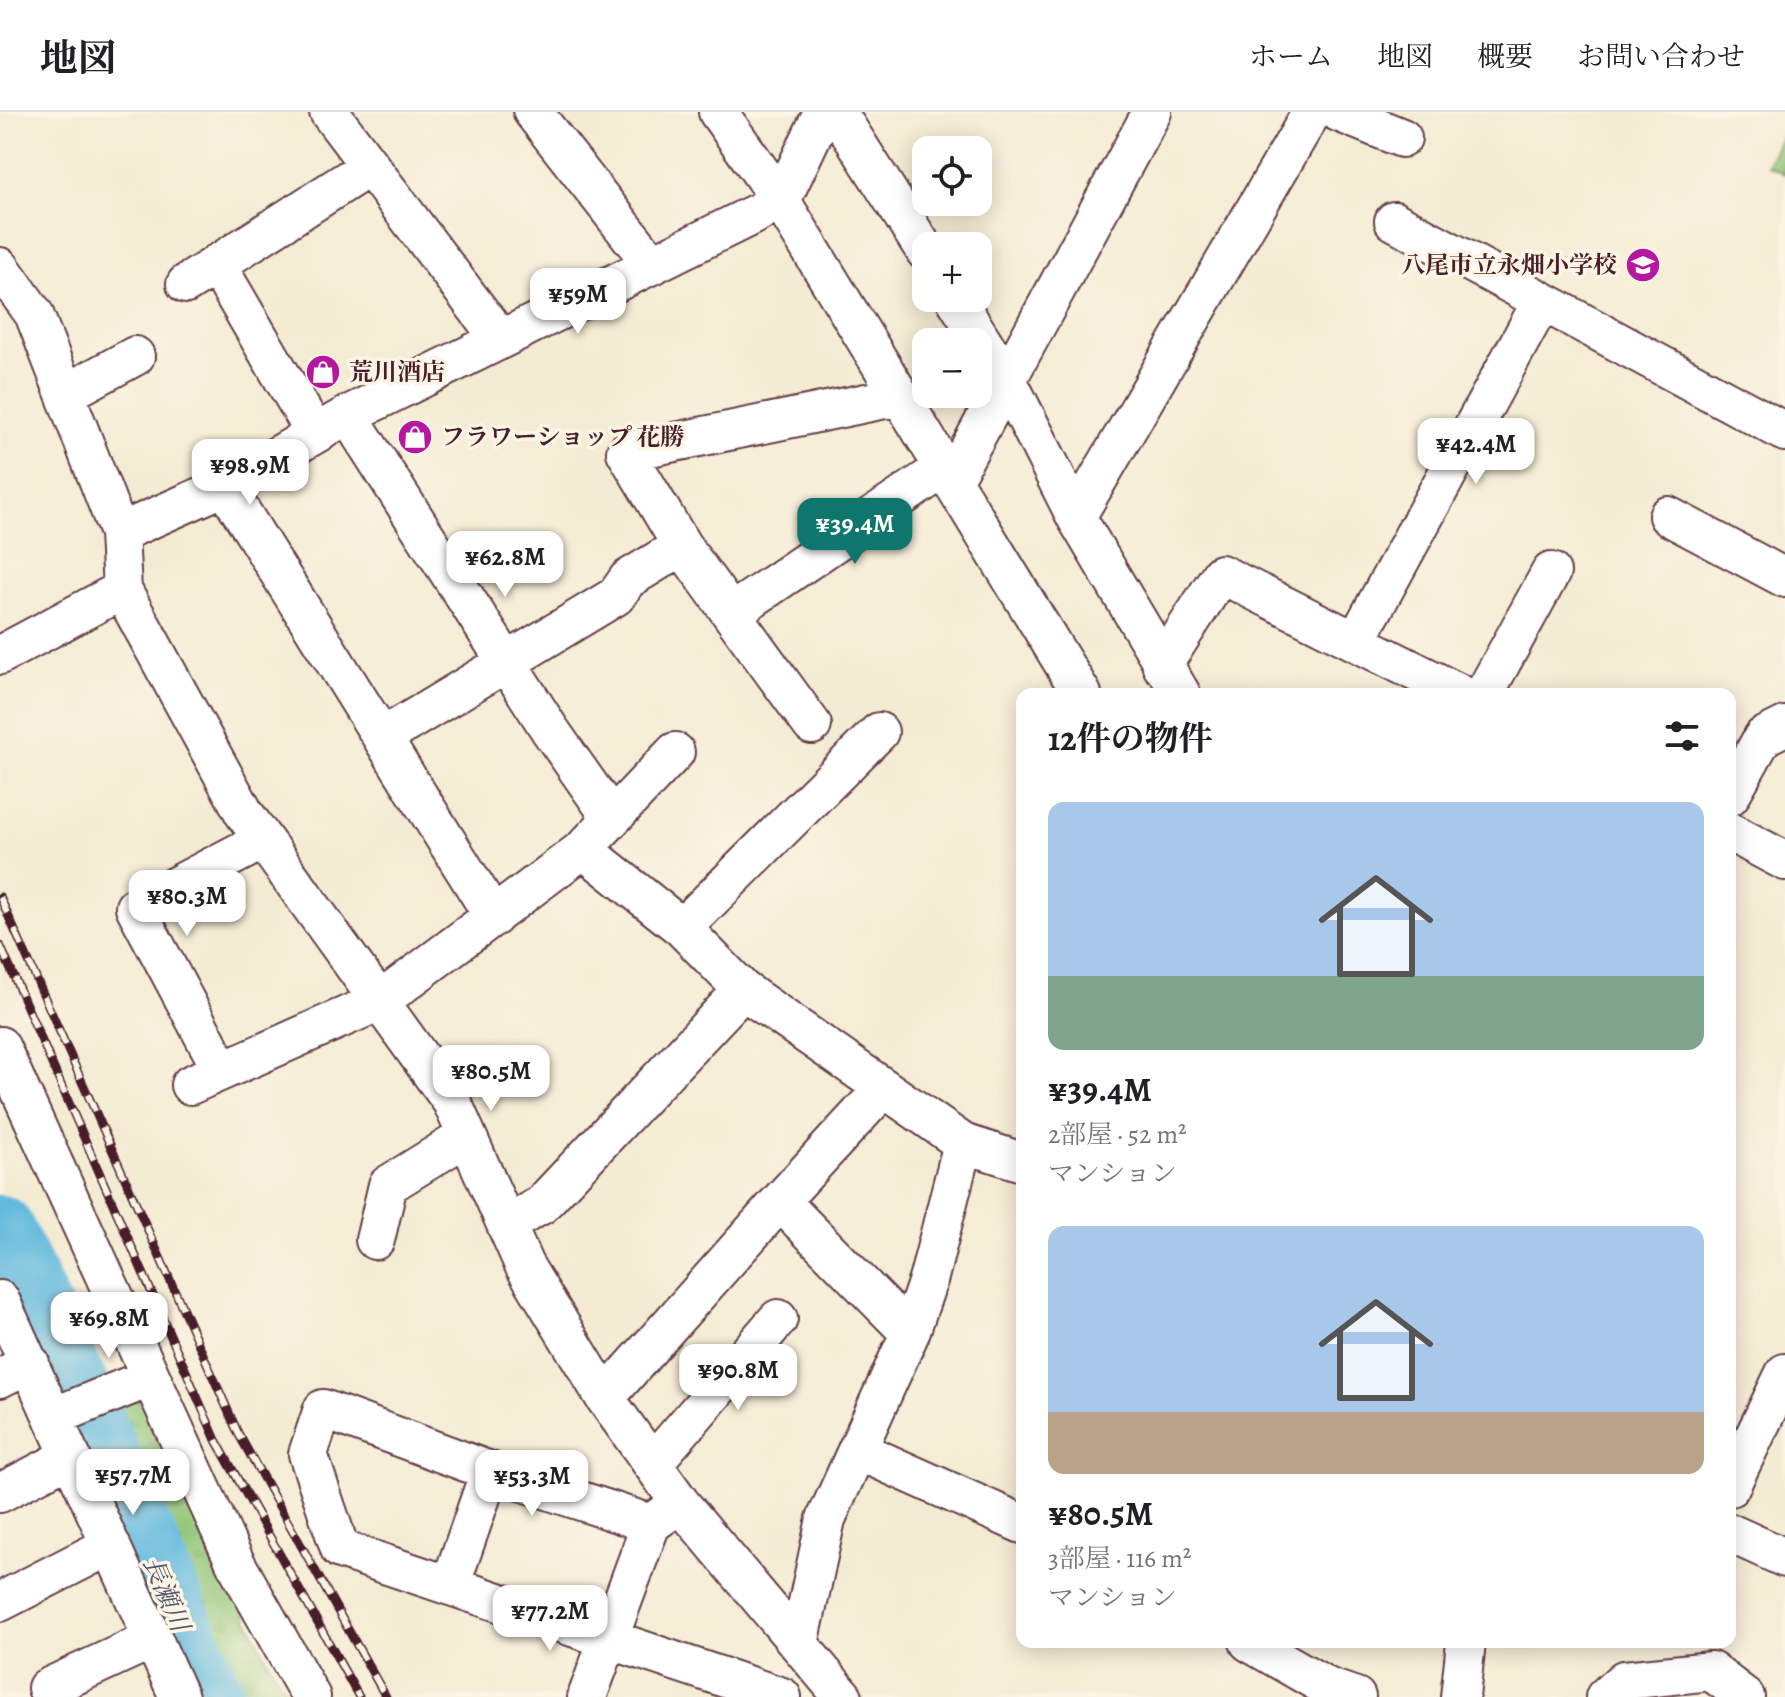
<!DOCTYPE html>
<html lang="ja">
<head>
<meta charset="utf-8">
<style>
  body { margin:0; font-family:Alegreya,"Noto Serif JP",serif; background:#f6f6f6; color:#202124; height:100vh; display:flex; flex-direction:column; font-size:30px; white-space:nowrap }
  * { box-sizing:border-box; margin:0 }
  p { font-size:26px; color:#757577 }
  .icon { flex:none; width:44px; height:44px; fill:none; stroke:currentColor; stroke-width:2; stroke-linecap:round; stroke-linejoin:round }
  .map { position:relative; flex:1; overflow:hidden }
  .panel { position:absolute; left:1016px; top:576px; width:720px; height:960px; display:flex; flex-direction:column; background:#fff; border-radius:16px; box-shadow:0 4px 20px #0003 }
  .panel>* { flex:none }
  .buttons { position:absolute; left:912px; top:24px; display:grid; gap:16px }
  .buttons a { display:grid; place-items:center; width:80px; height:80px; border-radius:16px; background:#fff; box-shadow:0 4px 20px #0003; font-size:40px }
  .price { position:absolute; translate:-50% -68px; padding:0 18px; border-radius:16px; background:#fff; color:#222; font-size:26px; line-height:52px; filter:drop-shadow(0 2px 4px #0008) }
  .price::after { content:''; position:absolute; left:50%; top:48px; width:24px; height:18px; margin-left:-12px; background:inherit; clip-path:polygon(0 0,100% 0,50% 100%) }
  .price.current { background:#0f766e; color:#fff }
  ul { padding:0; list-style:none }
  li { display:grid; align-content:center; gap:16px; height:424px; padding:0 32px }
  li span { display:grid; place-items:center; height:248px; border-radius:16px; color:#555 }
  li>.icon { margin-inline-start:auto }
  span .icon { width:144px; height:144px; fill:#fffc; stroke-width:1 }
  li b { font-size:34px }
  h2 { display:flex; justify-content:space-between; align-items:center; height:96px; padding:0 32px; font-size:34px }
  header { display:flex; align-items:center; gap:48px; box-sizing:border-box; height:112px; padding:0 40px; background:#fff; border-bottom:2px solid #e0e0e0 }
  header strong { font-size:38px }
  nav { display:flex; gap:44px; margin-inline-start:auto; font-size:28px }
  .map>svg:first-child { display:block }
  .park { fill:url(#park-tufts); stroke:#6c7250; stroke-width:2 }
  .pitch { fill:#8fc476; stroke:#6c7250; stroke-width:2 }
  .lines { fill:none; stroke-linecap:round; stroke-linejoin:round }
  .river { stroke:#61b9de; stroke-width:68 }
  .minor-casing { stroke:#643e44; stroke-width:42 }
  .minor { stroke:#fff; stroke-width:38 }
  .rail-casing { stroke:#4a1f2b; stroke-width:9 }
  .rail { stroke:#fcf5e5; stroke-width:6; stroke-dasharray:18; stroke-linecap:butt }
  .labels { text-anchor:middle; dominant-baseline:central; stroke-width:7; stroke-linejoin:round; paint-order:stroke }
  .poi-label { font-size:24px; font-weight:bold; fill:#4a1f2b; stroke:#fcf5e5; text-anchor:start }
  .water-label { font-size:26px; font-style:italic; fill:#52556a; stroke:#fcf5e5 }
</style>
</head>
<body>
<header>
<strong>地図</strong>
<nav><a>ホーム</a><a>地図</a><a>概要</a><a>お問い合わせ</a></nav>
</header>
<div class="map">
<svg width="1785" height="1585" viewBox="0 0 1785 1585">
  <defs>
    <pattern id="park-tufts" width="24" height="20" patternUnits="userSpaceOnUse" patternTransform="scale(2)"><rect width="24" height="20" fill="#8fc476"/><path d="M3 7l-1-3M5 7V3M7 7l1-3M15 17l-1-3M17 17v-4M19 17l1-3" fill="none" stroke="#779f61"/></pattern>
  </defs>
  <rect width="100%" height="100%" fill="#fcf5e5"/>
  <filter id="ink" filterUnits="userSpaceOnUse"><feTurbulence type="fractalNoise" baseFrequency=".0125" numOctaves="2"/><feDisplacementMap in="SourceGraphic" scale="16" xChannelSelector="R" yChannelSelector="G"/><feConvolveMatrix kernelMatrix="1 2 1 2 8 2 1 2 1" color-interpolation-filters="sRGB"/></filter>
  <filter id="wash" filterUnits="userSpaceOnUse"><feTurbulence type="fractalNoise" baseFrequency=".006" numOctaves="4" result="noise"/><feDisplacementMap in="SourceGraphic" scale="32" xChannelSelector="R" yChannelSelector="G"/><feGaussianBlur stdDeviation="1.8" result="paint"/><feColorMatrix in="noise" values="0 0 0 0 0 0 0 0 0 0 0 0 0 0 0 0 0 1.4 0 .05"/><feComposite in="paint" operator="in"/></filter>
  <g filter="url(#wash)">
    <rect width="100%" height="100%" fill="#f4ebd3"/>
    <path class="park" d="M124 1287 142 1290 270 1553 290 1585H224L99 1302Z"/>
    <path class="pitch" d="M1785 18V62L1767 53Z"/>
    <g class="lines">
      <path class="river" d="M0 1117 93 1313 211 1585"/>
    </g>
  </g>
  <g filter="url(#ink)">
    <g class="lines">
      <g class="minor-casing">
        <path id="minor" d="M329 0 500 227
          M533 0 653 153
          M718 0 781 89 1082 582
          M837 0 926 140
          M1338 0 1402 26
          M1394 109 1785 320
          M216 152 315 321
          M0 155 34 202 119 421 122 478 244 701 452 990 524 1153 605 1286 681 1392 843 1585
          M186 172 370 54
          M955 186 1008 270 1076 405 1181 582
          M65 282 135 244
          M348 303 550 618 611 705
          M952 369 1152 0
          M225 374 494 805
          M1668 404 1785 466
          M1076 405 1312 0
          M119 421 225 374 348 303 781 89 823 0
          M731 501 944 356
          M1356 529 1542 189
          M0 543 122 478
          M1162 554 1221 462 1460 582
          M1484 582 1551 460
          M812 613 682 434 626 340 900 284
          M383 625 616 484 628 467 682 434
          M1730 684 1763 625 1785 614
          M1730 720 1785 749
          M583 737 682 816 743 878 963 1031 1022 1050
          M682 816 879 620
          M0 934 235 1450 311 1585
          M222 958 135 795 263 728
          M190 973 380 889 583 737 675 640
          M884 976 780 1089 910 1221
          M507 1112 541 1093 743 878
          M375 1128 388 1073 467 1024
          M0 1188 179 1585
          M0 1266 30 1251
          M605 1286 780 1089
          M53 1305 149 1266
          M857 1338 1022 1412
          M652 1352 778 1207
          M490 1359 323 1297 308 1342 340 1437 782 1585
          M1730 1375 1785 1261
          M0 1381 71 1344
          M1730 1421 1785 1446
          M450 1474 490 1359 651 1412
          M0 1490 111 1433
          M1249 1530 1327 1575 1356 1585
          M799 1532 826 1407 910 1221 929 1165 963 1031
          M47 1576 153 1527
          M587 1585 651 1412 671 1398
          M1460 1585 1466 1530
          M1605 1585 1624 1568 1711 1559 1745 1585"/>
      </g>
      <use href="#minor" class="minor"/>
      <g class="rail-casing">
        <path id="rail" d="M0 785 238 1321 386 1585
          M0 833 216 1328 359 1585"/>
      </g>
      <use href="#rail" class="rail"/>
    </g>
  </g>
  <defs>
    <g id="school-disc" transform="scale(1.8)"><circle r="9.5" fill="#b5179e" stroke="#fcf5e5"/><path d="M0-5L7-2L0 1L-7-2ZM-4 1L0 2.5L4 1V4Q0 6-4 4Z" fill="#fff"/></g>
    <g id="shop-disc" transform="scale(1.8)"><circle r="9.5" fill="#b5179e" stroke="#fcf5e5"/><path d="M-5-2.5h2.3a2.7 3.5 0 0 1 5.4 0H5L5.5 6h-11ZM-1.5-2.5h3a1.5 2.3 0 0 0-3 0Z" fill="#fff"/></g>
  </defs>
  <g fill-rule="evenodd">
    <use href="#school-disc" x="1643" y="153"/>
    <use href="#shop-disc" x="323" y="260"/>
    <use href="#shop-disc" x="415" y="325"/>
  </g>
  <g class="labels">
    <g class="poi-label">
      <text x="1617" y="153" text-anchor="end">八尾市立永畑小学校</text>
      <text x="349" y="260">荒川酒店</text>
      <text x="441" y="325">フラワーショップ 花勝</text>
    </g>
    <g class="water-label">
      <text transform="translate(166 1482) rotate(67)">長瀬川</text>
    </g>
  </g>
</svg>
<div class="buttons">
<a><svg class="icon" aria-label="locate" viewBox="0 0 24 24"><circle cx="12" cy="12" r="6"/><path d="M12 2v4M12 18v4M2 12h4M18 12h4"/></svg></a>
<a>+</a>
<a>−</a>
</div>
<b class="price" style="left:578px;top:224px">¥59M</b>
<b class="price" style="left:1476px;top:374px">¥42.4M</b>
<b class="price" style="left:250px;top:395px">¥98.9M</b>
<b class="price current" style="left:855px;top:454px">¥39.4M</b>
<b class="price" style="left:505px;top:487px">¥62.8M</b>
<b class="price" style="left:187px;top:826px">¥80.3M</b>
<b class="price" style="left:491px;top:1001px">¥80.5M</b>
<b class="price" style="left:109px;top:1248px">¥69.8M</b>
<b class="price" style="left:738px;top:1300px">¥90.8M</b>
<b class="price" style="left:133px;top:1405px">¥57.7M</b>
<b class="price" style="left:532px;top:1406px">¥53.3M</b>
<b class="price" style="left:550px;top:1541px">¥77.2M</b>
<section class="panel">
<h2>12件の物件<svg class="icon" aria-label="filters" viewBox="0 0 24 24"><path d="M4 7h16M4 17h16"/><circle cx="9" cy="7" r="2"/><circle cx="15" cy="17" r="2"/></svg></h2>
<ul>
<li><span style="background:linear-gradient(#a9c7e8 70%,#7fa58c 0)"><svg class="icon" aria-label="home" viewBox="0 0 24 24"><path d="M3 11l9-7 9 7M6 9v11h12V9"/></svg></span><div><b>¥39.4M</b><p>2部屋 · 52 m²</p><p>マンション</p></div></li>
<li><span style="background:linear-gradient(#a9c7e8 75%,#b9a48a 0)"><svg class="icon" aria-label="home" viewBox="0 0 24 24"><path d="M3 11l9-7 9 7M6 9v11h12V9"/></svg></span><div><b>¥80.5M</b><p>3部屋 · 116 m²</p><p>マンション</p></div></li>
</ul>
</section>
</div>
</body>
</html>
